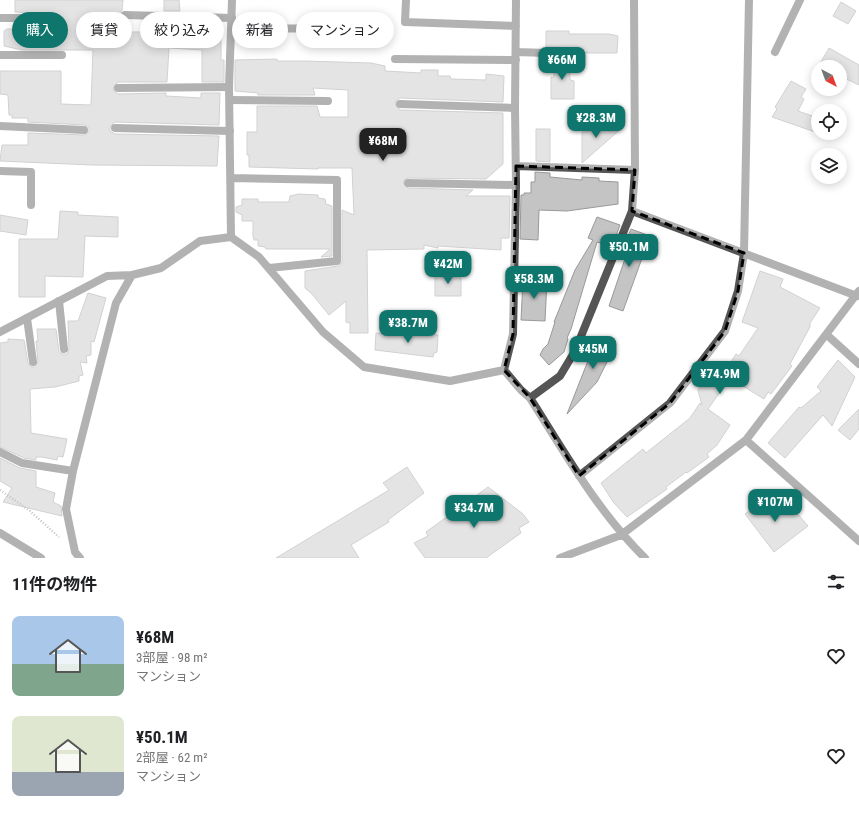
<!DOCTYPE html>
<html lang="ja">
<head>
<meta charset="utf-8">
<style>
  body { margin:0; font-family:"Roboto Condensed","Noto Sans JP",sans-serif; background:#f2f2f2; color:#202124; height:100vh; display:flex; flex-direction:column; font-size:15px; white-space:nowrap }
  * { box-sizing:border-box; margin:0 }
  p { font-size:13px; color:#757577 }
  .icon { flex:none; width:22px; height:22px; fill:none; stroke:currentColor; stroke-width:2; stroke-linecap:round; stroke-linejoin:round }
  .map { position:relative; height:558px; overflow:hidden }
  .details { display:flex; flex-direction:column; background:#fff; flex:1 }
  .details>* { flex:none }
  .guide { position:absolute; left:12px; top:12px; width:400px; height:36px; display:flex; gap:8px }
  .needle { width:26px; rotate:139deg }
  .controls { position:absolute; left:811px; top:60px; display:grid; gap:8px }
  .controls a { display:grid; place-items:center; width:36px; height:36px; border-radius:50%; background:#fff; box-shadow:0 2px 10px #0003; font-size:20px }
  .price { position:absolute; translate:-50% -34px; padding:0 9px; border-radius:8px; background:#0f766e; color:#fff; font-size:13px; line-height:26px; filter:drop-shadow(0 1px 2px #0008) }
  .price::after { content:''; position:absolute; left:50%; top:24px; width:12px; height:9px; margin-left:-6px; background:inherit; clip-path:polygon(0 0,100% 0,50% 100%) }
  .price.selected { background:#222; color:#fff }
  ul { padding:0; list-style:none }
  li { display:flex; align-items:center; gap:12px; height:100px; padding:0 12px }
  li span { display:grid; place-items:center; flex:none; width:112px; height:80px; border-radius:8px; color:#555 }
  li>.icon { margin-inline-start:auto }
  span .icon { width:48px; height:48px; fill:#fffc; stroke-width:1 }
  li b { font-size:17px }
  h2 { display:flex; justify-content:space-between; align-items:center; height:48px; padding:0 12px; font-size:17px }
  .chip { padding:0 14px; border-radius:18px; background:#fff; box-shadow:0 2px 10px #0003; font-size:14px; line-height:36px }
  .chip.selected { background:#0f766e; color:#fff }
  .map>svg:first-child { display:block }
  .building { fill:#c4c4c4; stroke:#999 }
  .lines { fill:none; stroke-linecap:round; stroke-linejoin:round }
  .path { stroke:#777; stroke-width:2.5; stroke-dasharray:1 2; stroke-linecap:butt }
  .lane { stroke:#555; stroke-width:8 }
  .street { stroke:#555; stroke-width:8 }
  .marked { fill:none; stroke:#000; stroke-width:3; stroke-dasharray:8 5; stroke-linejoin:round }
</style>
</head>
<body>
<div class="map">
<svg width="859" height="558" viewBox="0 0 859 558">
  <rect width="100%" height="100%" fill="#fff"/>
  <path class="building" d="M15 0H123L122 10 120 15 122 20V32H163V22H180V34H206V30H221V60H224V82H202V50L169 48 167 82H118L113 88 114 91 118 94 166 93V96L201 98V93H220L219 125 115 122 110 127V131L115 134 219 136 217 166 92 165 0 161 2 145H28V133L84 135 89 131V127L85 125 28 122V118H12V115H9L8 95 0 94V71H61V104L91 105 93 50H22L4 46V31L7 29H15V24L40 23 43 18V15L38 13 15 12Z
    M164 0H179L180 11H164Z
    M841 2 856 11 848 24 833 16Z
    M546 31H569V34H609L618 36 617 53H584L579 48 546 47Z
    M829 48 859 65V85L840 76V67H818Z
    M277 59V61H305L371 63 385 66V71L421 73V70H438V76H450L451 79 486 80V74L504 76 503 102 400 98 396 101 395 104 400 110 503 113V164L486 179 408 178 404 180 403 183 408 188 473 190 466 196H510L509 238H501V250L438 246V248L424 245V249L367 250 368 333H350V323L346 322V301L329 315 312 294 305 288V271L338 266 342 263V210L354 215 352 168H318V169L249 167V155H247V132H257V106H317L320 117H348V90L313 88 315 95H258V93L235 91V60Z
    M554 59H569L570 80 574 81V99H551V77H554Z
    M791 81 806 89 801 97 804 99 798 111 818 118V133L772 117 777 109 775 107Z
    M589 126 623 127 582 163V132H588Z
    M536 129H550V162L536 161Z
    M535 172 550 173V177L582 180V177L599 178V181L618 182V204L567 211 539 210 538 240 520 239 521 195H524V193H531V182H535Z
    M299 194 318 195V198L325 199 326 204 332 206V256L321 257 330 249H266L265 247 258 246V240H254L253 236V221H242V215L236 212V207L242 205V199H258V202H289L290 196Z
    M60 211 78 212V215L118 217V237L85 236 83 277 45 276V297H19V239H58Z
    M0 215 28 220 26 235 0 231Z
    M597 217 620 225 613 244 605 241 604 244 597 242 571 329 567 338 568 339 564 352 549 365 540 355 543 349 548 344 555 322H554L575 270 593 240 588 238Z
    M631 229 650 236 623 311 609 306 628 250 623 248Z
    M760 271 783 279 780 287 820 308 810 323V327L790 364 792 366 771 394 768 392 764 399 730 378 708 409 730 425 717 445 707 454 709 457 687 473 686 472 666 487 667 489 627 517 614 503 601 483 643 449 646 453 690 418 700 403 702 405 698 390 710 371 714 374 722 361 729 365 736 354 739 356 758 328 742 322Z
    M457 273 461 279V296H435V275Z
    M523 280 547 281 545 321 521 320Z
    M88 293 106 298 94 342 91 341V355L86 356 87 363 80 362 83 375 79 376V381L55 387 30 389 31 433 67 439 63 457 58 456 57 460 42 457H36V460L24 458 0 447V343L8 342V339L24 340 28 363 31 367H34L38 362 36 341H38L37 329H56L59 352 62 354H67L69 348 68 321H78Z
    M376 333 406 335V333L438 335 437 352 434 353 433 357 375 350Z
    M597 338 614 348 597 382 567 414Z
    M838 360 855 377 832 426 823 415 785 458 768 443 799 407 801 408 821 391 817 387Z
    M859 409V429L850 440 838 430Z
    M0 458 20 468 36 471V487L55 493 53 502 61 506 62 516 3 502 12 488 0 481Z
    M407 467 424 493 388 520 389 522 351 545 359 558H276L389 490 383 483Z
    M488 487 523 514 529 522 519 528 521 533 486 558H425L414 543 428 536 426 532Z
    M769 496 776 504 780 502 791 515 796 512 808 526 774 552 745 514Z"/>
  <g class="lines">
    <path class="path" d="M0 490 30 511 59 537"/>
    <path class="lane" d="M125 15 232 18
      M0 18H38
      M231 29 367 28
      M775 52 800 0
      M0 55H62
      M118 88 229 87
      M230 100 328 101
      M400 104 515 108
      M0 126 84 130
      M115 128 230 131
      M0 171 31 172V205
      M408 183 516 185
      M59 301 64 349
      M27 318 33 362"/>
    <path class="street" d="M406 0 405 22 516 26
      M516 52 579 54
      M395 59 516 60
      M516 166 635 170
      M231 178 337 180V261L269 268
      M632 211 857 296
      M231 237 229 87 232 0
      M0 332 107 276 132 275
      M827 335 859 364
      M504 370 513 334 516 185 515 108 516 0
      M504 370 521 390 530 398C565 453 598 512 645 558
      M530 398 560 376 575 351 632 211 635 170 634 0
      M746 440 859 541
      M0 452 22 463 73 471
      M579 476 670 403 725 331 738 291 744 253 749 0
      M0 533 41 558
      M80 558 75 552 66 509 73 471 116 303 132 275 161 268 200 241 231 237 259 257 323 332 364 367 450 381 504 370
      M560 558 621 535 746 440 859 291"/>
  </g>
  <path d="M0 0H859V558H0ZM516 166 635 170 632 211 744 253 738 291 725 331 670 403 579 476 530 398 504 370 513 334Z" fill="#fff" fill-opacity=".55" fill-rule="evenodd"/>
  <path class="marked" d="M516 166 635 170 632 211 744 253 738 291 725 331 670 403 579 476 530 398 504 370 513 334Z"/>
</svg>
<div class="controls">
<a><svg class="needle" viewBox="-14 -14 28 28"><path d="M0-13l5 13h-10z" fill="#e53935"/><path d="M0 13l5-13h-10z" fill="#757577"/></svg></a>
<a><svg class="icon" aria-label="locate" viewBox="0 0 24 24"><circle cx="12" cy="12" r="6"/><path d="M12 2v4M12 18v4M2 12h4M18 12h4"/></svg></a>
<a><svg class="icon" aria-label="layers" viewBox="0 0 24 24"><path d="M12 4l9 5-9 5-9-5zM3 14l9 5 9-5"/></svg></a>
</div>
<b class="price" style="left:562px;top:81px">¥66M</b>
<b class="price" style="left:596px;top:139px">¥28.3M</b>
<b class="price selected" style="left:383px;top:162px">¥68M</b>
<b class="price" style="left:629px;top:268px">¥50.1M</b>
<b class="price" style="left:448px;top:285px">¥42M</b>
<b class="price" style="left:534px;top:300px">¥58.3M</b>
<b class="price" style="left:408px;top:344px">¥38.7M</b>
<b class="price" style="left:593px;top:370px">¥45M</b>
<b class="price" style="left:720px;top:395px">¥74.9M</b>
<b class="price" style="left:775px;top:523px">¥107M</b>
<b class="price" style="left:474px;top:529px">¥34.7M</b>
<div class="guide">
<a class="chip selected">購入</a>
<a class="chip">賃貸</a>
<a class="chip">絞り込み</a>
<a class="chip">新着</a>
<a class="chip">マンション</a>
</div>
</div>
<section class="details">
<h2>11件の物件<svg class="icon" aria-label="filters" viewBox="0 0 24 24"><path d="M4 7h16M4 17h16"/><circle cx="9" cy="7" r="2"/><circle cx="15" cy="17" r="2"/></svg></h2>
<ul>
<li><span style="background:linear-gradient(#a9c7e8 60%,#7fa58c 0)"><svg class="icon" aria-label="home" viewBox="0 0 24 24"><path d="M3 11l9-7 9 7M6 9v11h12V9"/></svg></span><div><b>¥68M</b><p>3部屋 · 98 m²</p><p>マンション</p></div><svg class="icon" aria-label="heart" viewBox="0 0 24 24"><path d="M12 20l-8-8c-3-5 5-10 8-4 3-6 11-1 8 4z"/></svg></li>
<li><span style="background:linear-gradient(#dfe7d0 70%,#9aa5b1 0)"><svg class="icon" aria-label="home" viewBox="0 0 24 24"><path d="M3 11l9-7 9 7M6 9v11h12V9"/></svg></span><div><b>¥50.1M</b><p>2部屋 · 62 m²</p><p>マンション</p></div><svg class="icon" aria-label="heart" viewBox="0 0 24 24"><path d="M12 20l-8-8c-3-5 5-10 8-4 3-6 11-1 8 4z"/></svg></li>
</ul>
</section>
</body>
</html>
